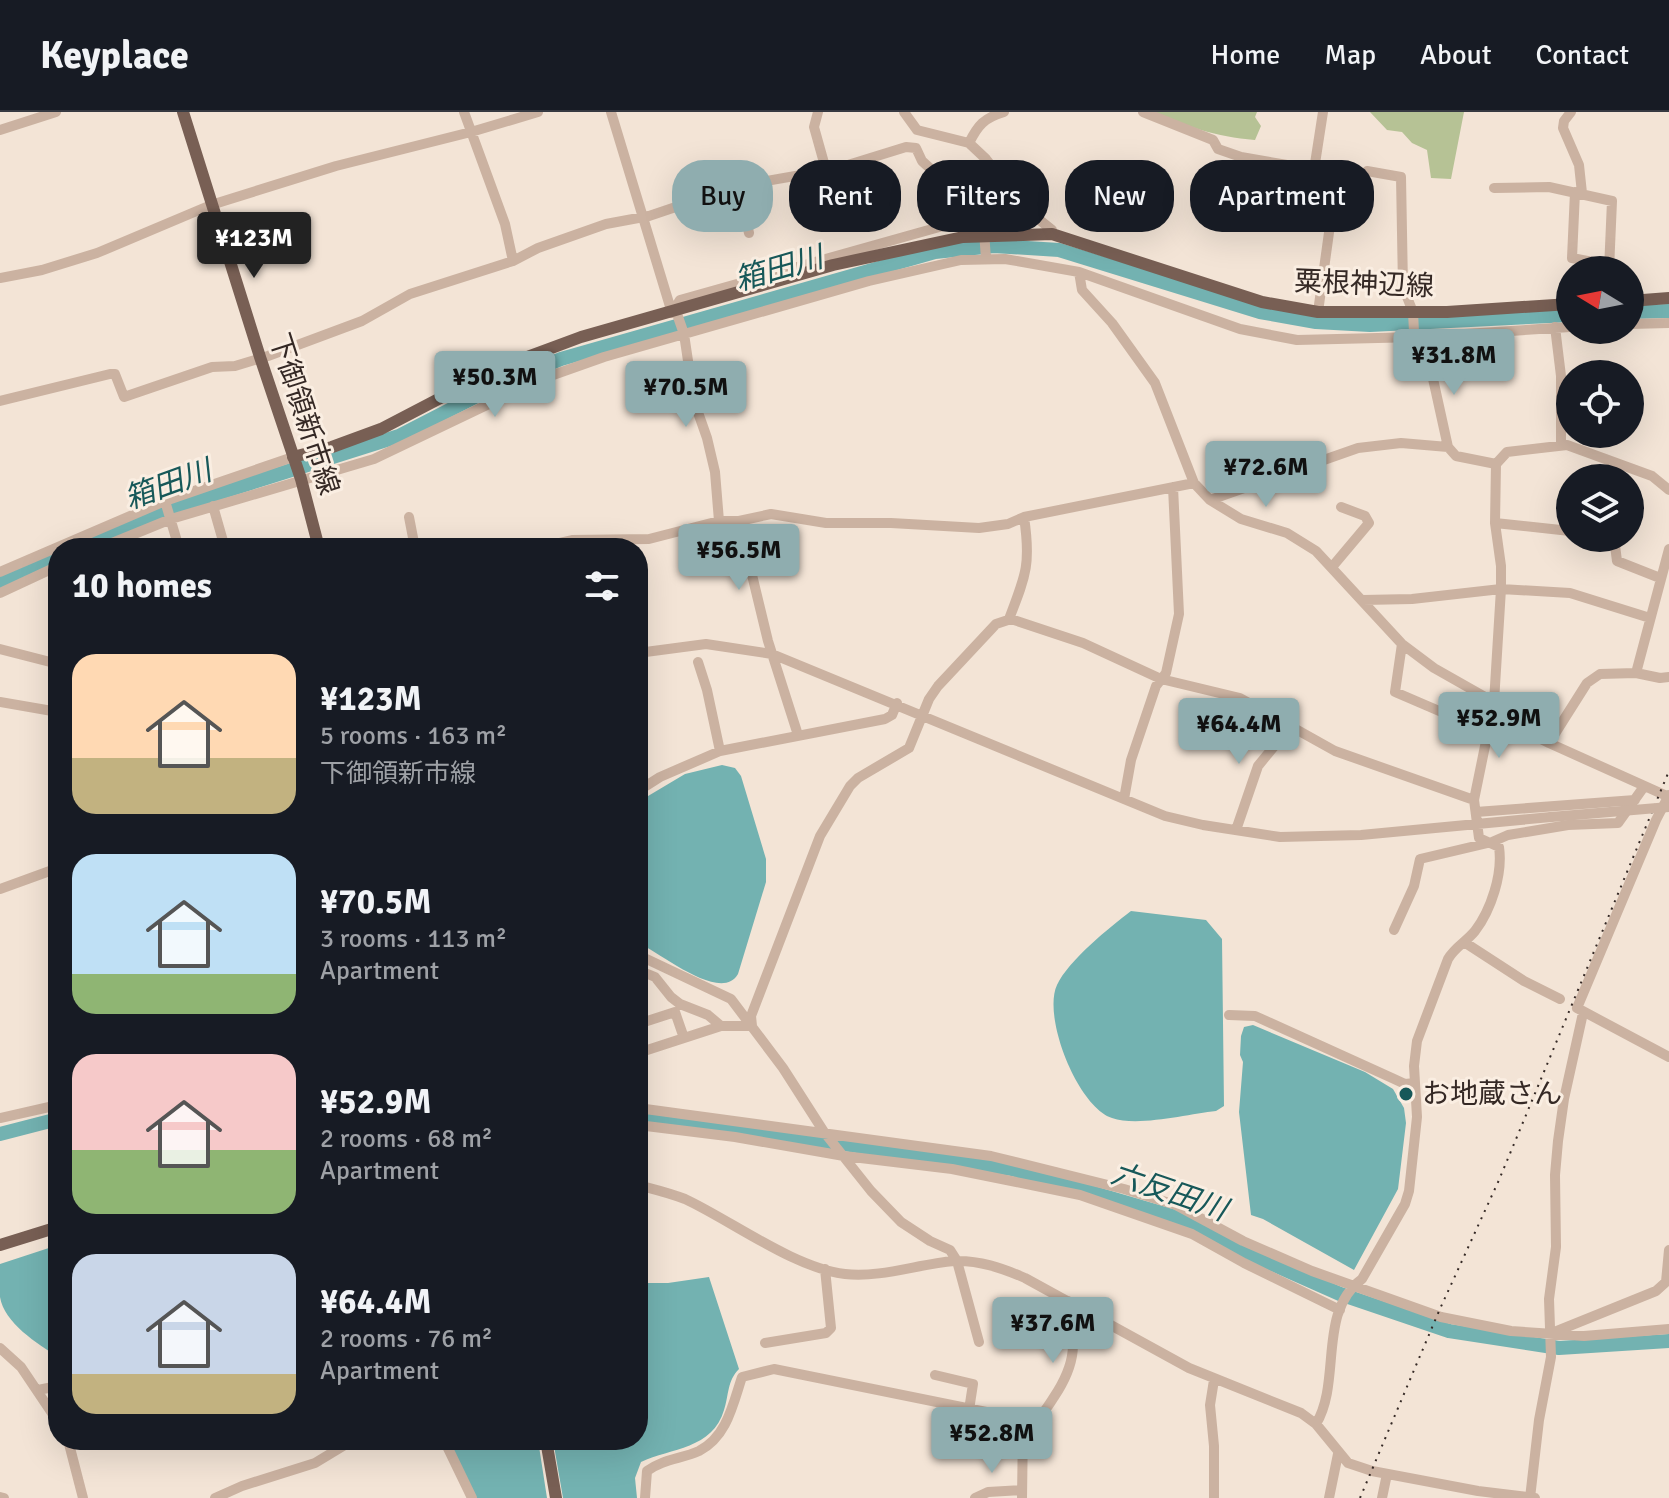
<!DOCTYPE html>
<html lang="en">
<head>
<meta charset="utf-8">
<style>
  body { margin:0; font-family:Signika,"Noto Sans JP",sans-serif; background:#20242c; color:#f1f3f6; height:100vh; display:flex; flex-direction:column; font-size:30px; white-space:nowrap }
  * { box-sizing:border-box; margin:0 }
  p { font-size:26px; color:#9ea1a6 }
  .icon { flex:none; width:44px; height:44px; fill:none; stroke:currentColor; stroke-width:2; stroke-linecap:round; stroke-linejoin:round }
  .map { position:relative; flex:1; overflow:hidden }
  .details { position:absolute; left:48px; top:426px; width:600px; height:912px; display:flex; flex-direction:column; background:#171b24; border-radius:32px; box-shadow:0 8px 32px #0002 }
  .details>* { flex:none }
  .guide { position:absolute; left:672px; top:48px; width:760px; height:72px; display:flex; gap:16px }
  .needle { width:52px; rotate:280deg }
  .tools { position:absolute; left:1556px; top:144px; display:grid; gap:16px }
  .tools a { display:grid; place-items:center; width:88px; height:88px; border-radius:50%; background:#171b24; box-shadow:0 8px 32px #0002; font-size:40px }
  .price { position:absolute; translate:-50% -68px; padding:0 18px; border-radius:8px; background:#8fadaf; color:#111; font-size:26px; line-height:52px; filter:drop-shadow(0 2px 4px #0008) }
  .price::after { content:''; position:absolute; left:50%; top:48px; width:24px; height:18px; margin-left:-12px; background:inherit; clip-path:polygon(0 0,100% 0,50% 100%) }
  .price.current { background:#222; color:#fff }
  ul { padding:0; list-style:none }
  li { display:flex; align-items:center; gap:24px; height:200px; padding:0 24px }
  li span { display:grid; place-items:center; flex:none; width:224px; height:160px; border-radius:24px; color:#555 }
  li>.icon { margin-inline-start:auto }
  span .icon { width:96px; height:96px; fill:#fffc; stroke-width:1 }
  li b { font-size:34px }
  h2 { display:flex; justify-content:space-between; align-items:center; height:96px; padding:0 24px; font-size:34px }
  .chip { padding:0 28px; border-radius:32px; background:#171b24; box-shadow:0 8px 32px #0002; font-size:28px; line-height:72px }
  .chip.current { background:#8fadaf; color:#111 }
  header { display:flex; align-items:center; gap:48px; box-sizing:border-box; height:112px; padding:0 40px; background:#171b24; border-bottom:2px solid #363941 }
  header strong { font-size:38px }
  nav { display:flex; gap:44px; margin-inline-start:auto; font-size:28px }
  .map>svg:first-child { display:block }
  .green { fill:#b6c295 }
  .water { fill:#73b2b1 }
  .lines { fill:none; stroke-linecap:round; stroke-linejoin:round }
  .river { stroke:#73b2b1; stroke-width:14 }
  .minor { stroke:#cbb2a1; stroke-width:10 }
  .major { stroke:#785f54; stroke-width:12 }
  .rail { stroke:#352925; stroke-width:2; stroke-dasharray:2 6; stroke-linecap:butt }
  .minor-bridge { stroke:#cbb2a1; stroke-width:10 }
  .poi-dot { fill:#175859; stroke:#faeee2; stroke-width:3 }
  .labels { text-anchor:middle; dominant-baseline:central; stroke-width:6; stroke-linejoin:round; paint-order:stroke }
  .street-label { font-size:28px; fill:#352925; stroke:#faeee2 }
  .poi-label { font-size:28px; fill:#352925; stroke:#faeee2; text-anchor:start }
  .water-label { font-size:30px; font-style:italic; fill:#175859; stroke:#faeee2 }
</style>
</head>
<body>
<header>
<strong>Keyplace</strong>
<nav><a>Home</a><a>Map</a><a>About</a><a>Contact</a></nav>
</header>
<div class="map">
<svg width="1669" height="1386" viewBox="0 0 1669 1386">
  <rect width="100%" height="100%" fill="#f3e4d6"/>
  <path class="green" d="M1150 0H1257L1255 5 1261 14 1255 28C1215 25 1188 14 1150 0Z
    M1370 0H1464L1451 67 1431 66 1427 38 1412 31 1402 20 1387 18Z"/>
  <path class="water" d="M722 653 735 656 741 664 766 747V770L738 862C721 892 660 840 638 831V690L685 662Z
    M1131 799 1206 808 1222 827 1224 994 1216 999C1188 1002 1138 1015 1112 1006 1078 995 1042 905 1057 873 1068 849 1110 815 1131 799Z
    M1253 913 1365 960 1393 977 1404 996 1406 1011 1398 1077 1354 1158 1263 1107 1251 1103 1239 1000 1243 950 1240 943 1241 924 1244 915Z
    M58 1133V1245C38 1232 4 1211 0 1185 0 1174 0 1162 0 1152Z
    M709 1165 739 1257C727 1269 729 1283 724 1298 713 1337 671 1336 641 1350L635 1366 637 1386H563L553 1328H638V1171H668Z
    M448 1328H538L547 1386H476Z"/>
  <g class="lines">
    <path class="river" d="M1630 200 1669 199
      M80 436 175 395 399 324 502 271 561 247 935 140 994 134 1059 138 1260 200 1316 210 1370 213 1570 203
      M0 471 58 445
      M638 1006 770 1021 1012 1057 1189 1109 1256 1145 1340 1182 1449 1219 1559 1236 1669 1229
      M0 1022 58 1007"/>
    <path class="minor" d="M464 0 505 112 513 149
      M611 0 672 201
      M818 0 814 15 826 58
      M904 0 917 18 969 31 986 47 1021 93 1052 118V122
      M1143 0 1213 28 1218 37 1241 45 1334 61 1336 70 1318 200
      M1571 0 1564 9 1563 16 1579 53 1582 81
      M0 18 56 0
      M969 31C978 13 984 6 1004 0
      M1314 58 1323 0
      M1367 59 1401 65 1403 175 1413 200 1414 220 1428 244 1448 335 1456 344 1496 352
      M738 74 749 121
      M1494 76 1549 75 1612 89 1609 158
      M1575 80 1572 146 1609 153
      M1079 160 1082 178 1112 211 1155 271 1194 371 1210 388 1241 407 1287 421 1316 439 1402 532 1434 556 1494 590
      M0 166 42 158 97 141 211 93 336 54 471 20 538 0
      M673 199 680 188 950 112H963L984 119 986 147
      M676 199 684 222 694 289 707 326 715 360 719 409
      M1630 212 1669 211
      M1555 215 1561 264V333
      M0 289 110 262H115L124 285 212 255 235 254 268 244 362 209 410 182 513 149 538 136 606 112 649 104 738 74 835 57 906 35 916 36 922 49 957 81 963 112
      M1210 388 1358 336 1401 331 1448 335
      M165 389 179 436
      M213 394 225 436
      M409 405 415 436
      M739 409 768 529 798 623
      M1495 411 1570 419
      M1614 426 1617 449 1660 466
      M100 436 171 407 374 347 539 268 604 245 869 169 961 148 1005 147 1079 160 1240 217 1297 228 1418 225 1570 215
      M394 436 414 430
      M537 436 572 428 649 427 719 409H739L771 402 826 411H891L979 416 1008 412 1024 405 1194 371
      M1332 455 1369 411 1365 404 1341 395
      M0 460 165 389 293 345
      M0 481 58 454
      M1363 488 1412 487 1501 477 1570 481 1650 506
      M1009 507C1026 463 1031 452 1024 405
      M1402 532 1395 580 1488 620
      M0 537 58 552
      M638 541 706 532 772 542 1165 704 1203 713 1280 725 1361 723 1551 705
      M698 550 707 578 720 639
      M1636 561 1669 437
      M0 590 58 600
      M1492 602 1549 631 1669 685
      M1549 631 1587 571 1600 562 1636 561 1660 566 1669 565
      M638 679 660 665 720 639 885 607 892 603 897 591
      M1669 683 1656 708 1577 896 1669 945
      M1124 687 1131 648 1156 574 1166 561 1179 502 1173 375
      M1476 700 1635 688
      M1236 718 1258 654 1290 615
      M0 777 58 756
      M1394 818 1414 774 1420 747 1492 730 1508 723 1568 713 1618 711 1643 676
      M1464 830 1524 869 1560 887
      M638 843 731 887 783 956 824 1020 871 1079 901 1110 930 1129 950 1138 957 1149 979 1230
      M638 858 655 865 671 885 680 892 708 903 721 914
      M1229 903 1255 904 1392 966 1405 972 1415 971
      M638 912 675 900 684 926
      M752 914 751 904 820 724 850 674 858 666 909 636 929 587 938 574 996 512 1011 507 1083 531 1161 567 1240 586 1335 639 1474 688
      M638 941 721 914H752
      M638 996 991 1044 1124 1077 1176 1093 1243 1129 1312 1159 1441 1205 1511 1219 1584 1224 1669 1217
      M0 1006 58 993
      M638 1013 735 1025 844 1044 952 1057 1080 1083 1192 1122 1244 1151 1340 1198
      M638 1073C653 1077 670 1081 685 1087 732 1109 794 1156 845 1162 881 1166 918 1152 954 1149 979 1148 1002 1156 1025 1166L1189 1256 1301 1301 1316 1312 1348 1351 1372 1359 1478 1379 1535 1386
      M1552 1221 1656 1179 1666 1170 1669 1138
      M765 1231 826 1221 831 1216 825 1157
      M0 1236 21 1255 58 1310
      M935 1263 973 1272 969 1298
      M1214 1268 1210 1293 1214 1334V1386
      M38 1278 58 1274
      M1316 1312C1342 1269 1317 1200 1362 1167L1405 1092 1409 1079 1417 1005 1414 954 1417 929 1448 847C1455 835 1466 830 1475 819 1491 798 1503 762 1499 735L1479 726 1474 688 1494 590 1501 477V454L1495 411 1496 352 1507 340 1567 333 1652 364 1669 378
      M1023 1314C1041 1306 1044 1301 1054 1285 1078 1249 1075 1231 1068 1189
      M68 1328 83 1386
      M444 1328 472 1386
      M0 1385 4 1386
      M215 1386 242 1374 315 1351 353 1328
      M645 1386 647 1359C663 1347 681 1347 699 1339 727 1325 733 1292 742 1265L774 1257 1001 1303 1023 1314
      M975 1386 988 1380 1022 1378
      M1022 1386 1023 1314
      M1329 1386 1338 1342
      M1382 1386 1387 1362
      M1530 1386 1539 1308 1551 1245 1549 1187 1556 1135 1555 1063 1558 1029 1564 987 1583 901"/>
    <path class="major" d="M183 0 260 245 301 367 319 436
      M1630 189 1669 186
      M293 345 332 335 381 317 498 256 581 225 833 153 963 125 1052 122 1262 190 1318 200H1447L1570 192
      M0 1133 58 1115
      M546 1328 556 1386"/>
    <path class="rail" d="M1360 1386 1439 1199 1499 1068 1669 659"/>
    <path class="minor-bridge" d="M1551 705 1669 695"/>
  </g>
  <circle class="poi-dot" cx="1406" cy="982" r="8"/>
  <g class="labels">
    <g class="street-label">
      <text transform="translate(1364 172) rotate(2)">粟根神辺線</text>
      <text transform="translate(304 302) rotate(72)">下御領新市線</text>
    </g>
    <g class="poi-label">
      <text x="1422" y="982">お地蔵さん</text>
    </g>
    <g class="water-label">
      <text transform="translate(779 157) rotate(-16)">箱田川</text>
      <text transform="translate(168 373) rotate(-20)">箱田川</text>
      <text transform="translate(1169 1080) rotate(19)">六反田川</text>
    </g>
  </g>
</svg>
<div class="tools">
<a><svg class="needle" viewBox="-14 -14 28 28"><path d="M0-13l5 13h-10z" fill="#e53935"/><path d="M0 13l5-13h-10z" fill="#9ea1a6"/></svg></a>
<a><svg class="icon" aria-label="locate" viewBox="0 0 24 24"><circle cx="12" cy="12" r="6"/><path d="M12 2v4M12 18v4M2 12h4M18 12h4"/></svg></a>
<a><svg class="icon" aria-label="layers" viewBox="0 0 24 24"><path d="M12 4l9 5-9 5-9-5zM3 14l9 5 9-5"/></svg></a>
</div>
<b class="price current" style="left:254px;top:168px">¥123M</b>
<b class="price" style="left:1454px;top:285px">¥31.8M</b>
<b class="price" style="left:495px;top:307px">¥50.3M</b>
<b class="price" style="left:686px;top:317px">¥70.5M</b>
<b class="price" style="left:1266px;top:397px">¥72.6M</b>
<b class="price" style="left:739px;top:480px">¥56.5M</b>
<b class="price" style="left:1499px;top:648px">¥52.9M</b>
<b class="price" style="left:1239px;top:654px">¥64.4M</b>
<b class="price" style="left:1053px;top:1253px">¥37.6M</b>
<b class="price" style="left:992px;top:1363px">¥52.8M</b>
<div class="guide">
<a class="chip current">Buy</a>
<a class="chip">Rent</a>
<a class="chip">Filters</a>
<a class="chip">New</a>
<a class="chip">Apartment</a>
</div>
<section class="details">
<h2>10 homes<svg class="icon" aria-label="filters" viewBox="0 0 24 24"><path d="M4 7h16M4 17h16"/><circle cx="9" cy="7" r="2"/><circle cx="15" cy="17" r="2"/></svg></h2>
<ul>
<li><span style="background:linear-gradient(#ffd9b3 65%,#c2b280 0)"><svg class="icon" aria-label="home" viewBox="0 0 24 24"><path d="M3 11l9-7 9 7M6 9v11h12V9"/></svg></span><div><b>¥123M</b><p>5 rooms · 163 m²</p><p>下御領新市線</p></div></li>
<li><span style="background:linear-gradient(#bfe0f5 75%,#8fb573 0)"><svg class="icon" aria-label="home" viewBox="0 0 24 24"><path d="M3 11l9-7 9 7M6 9v11h12V9"/></svg></span><div><b>¥70.5M</b><p>3 rooms · 113 m²</p><p>Apartment</p></div></li>
<li><span style="background:linear-gradient(#f6c9c9 60%,#8fb573 0)"><svg class="icon" aria-label="home" viewBox="0 0 24 24"><path d="M3 11l9-7 9 7M6 9v11h12V9"/></svg></span><div><b>¥52.9M</b><p>2 rooms · 68 m²</p><p>Apartment</p></div></li>
<li><span style="background:linear-gradient(#c9d6e8 75%,#c2b280 0)"><svg class="icon" aria-label="home" viewBox="0 0 24 24"><path d="M3 11l9-7 9 7M6 9v11h12V9"/></svg></span><div><b>¥64.4M</b><p>2 rooms · 76 m²</p><p>Apartment</p></div></li>
</ul>
</section>
</div>
</body>
</html>
